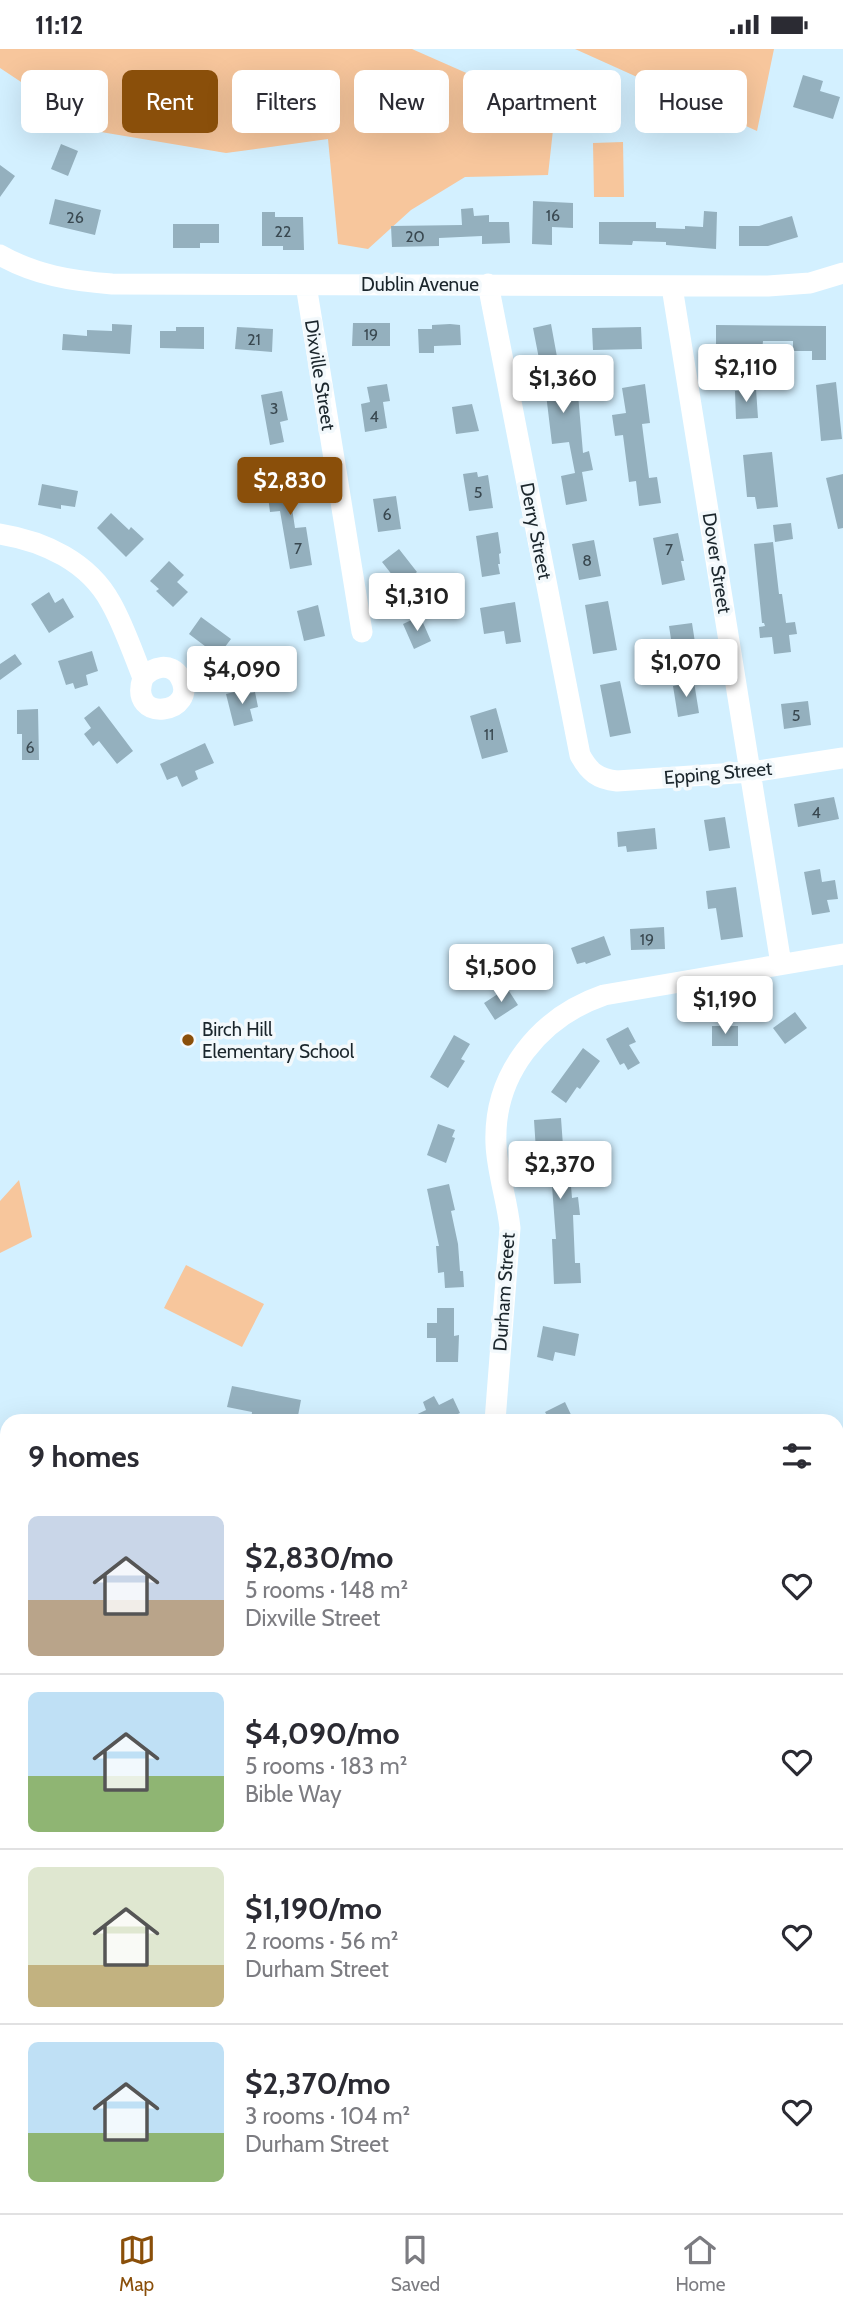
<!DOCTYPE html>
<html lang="en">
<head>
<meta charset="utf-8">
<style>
  body { margin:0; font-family:Cabin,sans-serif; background:#f2f2f3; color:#2b2b33; height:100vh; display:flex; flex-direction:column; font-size:26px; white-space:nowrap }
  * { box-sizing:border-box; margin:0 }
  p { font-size:23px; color:#7c7c81 }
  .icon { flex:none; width:38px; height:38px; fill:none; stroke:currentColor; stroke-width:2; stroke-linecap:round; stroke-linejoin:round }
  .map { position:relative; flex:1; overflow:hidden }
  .details { position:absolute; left:0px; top:1365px; width:844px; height:800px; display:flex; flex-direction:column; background:#fff; border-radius:21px 21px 0 0; box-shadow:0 7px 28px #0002 }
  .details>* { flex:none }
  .guide { position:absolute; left:21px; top:21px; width:802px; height:63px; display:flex; gap:14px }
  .price { position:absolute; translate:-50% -60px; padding:0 16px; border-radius:7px; background:#fff; color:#222; font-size:23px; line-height:46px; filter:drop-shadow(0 2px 4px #0008) }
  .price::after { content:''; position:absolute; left:50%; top:42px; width:21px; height:16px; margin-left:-10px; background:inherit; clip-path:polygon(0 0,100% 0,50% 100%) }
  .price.on { background:#8a4f0a; color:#fff }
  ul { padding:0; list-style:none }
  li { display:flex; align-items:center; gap:21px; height:175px; padding:0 28px }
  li+li { border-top:2px solid #e1e1e2 }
  li span { display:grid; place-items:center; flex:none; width:196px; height:140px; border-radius:10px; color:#555 }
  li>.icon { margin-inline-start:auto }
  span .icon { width:84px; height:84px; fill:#fffc; stroke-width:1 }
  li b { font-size:30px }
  h2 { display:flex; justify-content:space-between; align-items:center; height:84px; padding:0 28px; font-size:30px }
  .chip { padding:0 24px; border-radius:10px; background:#fff; box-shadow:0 7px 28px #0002; font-size:24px; line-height:63px }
  .chip.on { background:#8a4f0a; color:#fff }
  .status { display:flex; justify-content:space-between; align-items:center; height:49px; padding:0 35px; background:#fff; direction:ltr }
  .status svg { height:19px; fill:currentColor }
  .dock { display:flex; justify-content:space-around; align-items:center; height:98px; border-top:2px solid #e1e1e2; background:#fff; font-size:19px; color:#7c7c81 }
  .dock a { display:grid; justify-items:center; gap:4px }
  .dock .on { color:#8a4f0a }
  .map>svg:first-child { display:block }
  .green { fill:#f7c69c }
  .building { fill:#94b0be }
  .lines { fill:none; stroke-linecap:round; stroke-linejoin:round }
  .minor { stroke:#fff; stroke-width:21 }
  .poi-dot { fill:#8a4f0a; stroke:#f3f9fc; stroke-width:2.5 }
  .labels { text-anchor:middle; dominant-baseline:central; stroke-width:7; stroke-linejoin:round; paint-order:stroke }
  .number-label { font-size:16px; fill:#394850 }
  .street-label { font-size:19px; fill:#1b262c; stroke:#f3f9fc }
  .poi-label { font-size:19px; fill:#1b262c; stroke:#f3f9fc; text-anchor:start }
</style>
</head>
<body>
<div class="status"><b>11:12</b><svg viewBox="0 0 49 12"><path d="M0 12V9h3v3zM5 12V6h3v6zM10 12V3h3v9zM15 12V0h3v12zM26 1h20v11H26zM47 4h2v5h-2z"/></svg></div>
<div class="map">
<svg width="843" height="2164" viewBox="0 0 843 2164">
  <rect width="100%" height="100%" fill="#d3f0ff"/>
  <path class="green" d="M0 0H412L555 63 548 126 465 128 411 161 368 200 338 195 328 90 226 104 95 82 0 19Z
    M575 0H774L757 82Z
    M623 93 624 148H594L593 94Z
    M19 1131 32 1188 0 1204V1152Z
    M186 1216 264 1255 242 1298 164 1259Z"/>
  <path class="building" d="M803 26 823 32 820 42 840 48 833 70 793 58Z
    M61 95 78 102 68 127 51 120Z
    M0 116 15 127 0 148Z
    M55 150 101 161 95 186 49 175Z
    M533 152 573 154V179L552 178V196L532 195Z
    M473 159 474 167 489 166V173H509L510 194 482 195V187L439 189V197L392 198 391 177 462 176 461 160Z
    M704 162 717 163 716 200 666 196V193L633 192 632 196 599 195V173H656V179L685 180V177L703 178Z
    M262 163H275V168H303L304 201H283V197H262Z
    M792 167 798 188 768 197H739V177H759Z
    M173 175H219V194H200V199H173Z
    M353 274H390V297H352Z
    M112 275 132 276 130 305 62 301 63 285 87 287V281L112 282Z
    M450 275 460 276 461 296 434 297V304H419L418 280H432V276Z
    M551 275 562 335 572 334 574 346 578 345 583 404 589 402 593 421 582 423 587 452 566 456 561 427 575 424 569 393 552 395 543 320H541L533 279Z
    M716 276 826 277V311H812V302H793V292H763L762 302 716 301Z
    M176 278H204V300L160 299V282H176Z
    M237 278 273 280 272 303 235 300Z
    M641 278 642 300 593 301 592 279Z
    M836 333 842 390 821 392 816 336Z
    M387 335 390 352 383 353 387 379 365 383 361 355 370 353 367 338Z
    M645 335 650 374 642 375 644 391 649 429 657 428 661 454 639 457 636 432 629 433 623 386 615 387 612 366 626 364 622 339Z
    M756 340 758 369 736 370 735 342Z
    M282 342 288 371 280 373 284 393 270 396 261 346Z
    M472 355 479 382 456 385 452 358Z
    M772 403 778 458 757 460 755 448H747L743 406Z
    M296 417 299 445 290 446 295 479 306 478 312 516 290 520 280 462 270 463 268 447 277 446 274 419Z
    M477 423 478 428 488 426 493 459 469 462 463 425Z
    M843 425V479L838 480 826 429Z
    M42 435 78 442 75 458 61 456V460L38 456Z
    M396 447 401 480 378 483 373 450Z
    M111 464 129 481 131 478 144 490 126 508 97 479Z
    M791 474 793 490 775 493 773 476Z
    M498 483 501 504 499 505 500 515H498L500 525 482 528 476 487Z
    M678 484 684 512H681L685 531 662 536 653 489Z
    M594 491 601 527 579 531 572 495Z
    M773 493 779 545H782L786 574 795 573 797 585 789 586 791 603 774 605 772 588 760 589 759 578 765 577 764 574H762L754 495Z
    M399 500 417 523 400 536 382 513Z
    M169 512 184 526 177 533 188 543 173 558 156 542 159 540 150 532Z
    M49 543 55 554 63 549 74 568 49 584 31 555Z
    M608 552 617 601 593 605 585 556Z
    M515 553 521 593 506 595 504 582 484 585 480 559Z
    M318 556 325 587 304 592 297 562Z
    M420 567 431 592 414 600 403 575Z
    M201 568 231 590 218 607 189 585Z
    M692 574 696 600 673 603 669 577Z
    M92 602 98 622 86 626 88 636 75 640 73 634 66 636 58 612Z
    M15 605 22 615 0 631V615Z
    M620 632 631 684 610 688 600 636Z
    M694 633 699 664 678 668 673 637Z
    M246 640 247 645 255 643 258 658 250 660 253 672 234 677 226 645Z
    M808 652 811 676 784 680 781 655Z
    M99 657 133 702 117 715 99 692 93 697 84 685 91 679 84 669Z
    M496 659 508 703 482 710 470 667Z
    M38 660 39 711H22V685H17V661Z
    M205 694 214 714 195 722 198 730 182 738 177 727 167 731 160 715Z
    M834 748 839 770 798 778 794 755Z
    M725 768 730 799 709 802 704 771Z
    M655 779 657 800 627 803 626 797 618 798 617 783Z
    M820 820 822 833 835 831 838 850 827 851 830 863 812 866 804 823Z
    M736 838 743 888 721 891 716 859 708 860 706 842Z
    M664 878 665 900 631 901 630 880Z
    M604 887 611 906 586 915 585 913 577 915 571 899Z
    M507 939 518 956 495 971 484 954Z
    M795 963 807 979 785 995 773 979Z
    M712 977H738V997H712Z
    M628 978 636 993 629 996 640 1014 628 1021 624 1014 620 1016 606 990Z
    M454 986 470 995 461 1010 465 1012 448 1039 430 1028Z
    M583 999 600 1012 580 1040 577 1038 566 1054 551 1043Z
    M561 1069 565 1125H570L572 1149 578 1148 580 1166H573L575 1214H580L581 1234 554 1235 552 1190H556L550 1110 543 1111 542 1102H536L534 1071Z
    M438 1075 455 1081 452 1088 455 1089 446 1114 427 1106Z
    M449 1135 455 1161 451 1162 458 1195 460 1222H463L464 1238 445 1239 444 1223 438 1224 436 1197H439L427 1140Z
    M437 1259H454V1287L459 1286 458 1313H436V1289H427V1274H437Z
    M543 1277 579 1285 575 1307 555 1303 553 1312 537 1308Z
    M232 1337 301 1351 297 1372H251L252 1363 227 1358Z
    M434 1347 439 1356 453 1349 460 1364 443 1372H403L426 1361 423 1353Z
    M565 1353 574 1372H550L545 1363Z"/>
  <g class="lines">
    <path class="minor" d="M0 206C35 226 72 232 112 235L768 237 810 234 843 224
      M488 235 580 706C589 723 598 730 617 732L751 723 843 709
      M306 236 362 583
      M672 238 781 915
      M0 485C44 492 89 513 111 554 124 577 133 604 143 629 127 676 201 665 180 628 171 613 153 617 143 629
      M495 1372 510 1179C507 1150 497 1123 496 1095 493 1025 540 968 604 946L843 905
      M836 1542 843 1540
      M836 1697 843 1734
      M836 1790 843 1792
      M0 1993 7 2001
      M836 2020 843 2018
      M0 2083 7 2084
      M149 2158 155 2164
      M426 2164V2158"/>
  </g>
  <circle class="poi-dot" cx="188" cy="991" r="7"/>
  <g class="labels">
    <g class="number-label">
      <text x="553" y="166">16</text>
      <text x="75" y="168">26</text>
      <text x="283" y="182">22</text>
      <text x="415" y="187">20</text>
      <text x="371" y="285">19</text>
      <text x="254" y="290">21</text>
      <text x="274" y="359">3</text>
      <text x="374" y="367">4</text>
      <text x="478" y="443">5</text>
      <text x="387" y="465">6</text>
      <text x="298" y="499">7</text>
      <text x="669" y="500">7</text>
      <text x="587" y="511">8</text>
      <text x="796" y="666">5</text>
      <text x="489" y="685">11</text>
      <text x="30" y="698">6</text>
      <text x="816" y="763">4</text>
      <text x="647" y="890">19</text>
    </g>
    <g class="street-label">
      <text x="420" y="235">Dublin Avenue</text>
      <text transform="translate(320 326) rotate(81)">Dixville Street</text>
      <text transform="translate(536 482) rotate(79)">Derry Street</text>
      <text transform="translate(717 514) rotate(81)">Dover Street</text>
      <text transform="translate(718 724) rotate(-5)">Epping Street</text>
      <text transform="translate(504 1243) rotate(-86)">Durham Street</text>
    </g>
    <g class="poi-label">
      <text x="202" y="980">Birch Hill<tspan x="202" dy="22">Elementary School</tspan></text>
    </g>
  </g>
</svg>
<b class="price" style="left:746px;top:355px">$2,110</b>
<b class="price" style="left:563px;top:366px">$1,360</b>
<b class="price on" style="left:290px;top:468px">$2,830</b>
<b class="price" style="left:417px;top:584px">$1,310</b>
<b class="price" style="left:686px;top:650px">$1,070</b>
<b class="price" style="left:242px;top:657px">$4,090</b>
<b class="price" style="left:501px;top:955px">$1,500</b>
<b class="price" style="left:725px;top:987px">$1,190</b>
<b class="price" style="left:560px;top:1152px">$2,370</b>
<div class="guide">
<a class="chip">Buy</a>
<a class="chip on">Rent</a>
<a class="chip">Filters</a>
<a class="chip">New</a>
<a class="chip">Apartment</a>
<a class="chip">House</a>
</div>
<section class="details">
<h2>9 homes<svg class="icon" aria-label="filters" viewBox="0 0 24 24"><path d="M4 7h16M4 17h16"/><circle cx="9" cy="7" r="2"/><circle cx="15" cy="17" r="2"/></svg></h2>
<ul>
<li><span style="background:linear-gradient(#c9d6e8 60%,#b9a48a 0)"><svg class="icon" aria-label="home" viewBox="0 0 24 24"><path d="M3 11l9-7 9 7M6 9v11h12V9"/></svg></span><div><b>$2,830/mo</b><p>5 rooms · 148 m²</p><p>Dixville Street</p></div><svg class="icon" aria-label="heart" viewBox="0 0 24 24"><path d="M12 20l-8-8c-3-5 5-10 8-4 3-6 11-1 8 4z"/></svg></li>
<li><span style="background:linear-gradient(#bfe0f5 60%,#8fb573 0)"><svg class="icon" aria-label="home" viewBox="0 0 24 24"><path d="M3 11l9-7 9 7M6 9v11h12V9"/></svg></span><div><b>$4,090/mo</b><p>5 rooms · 183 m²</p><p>Bible Way</p></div><svg class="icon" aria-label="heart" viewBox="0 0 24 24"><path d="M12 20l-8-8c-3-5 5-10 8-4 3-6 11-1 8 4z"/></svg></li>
<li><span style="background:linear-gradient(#dfe7d0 70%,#c2b280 0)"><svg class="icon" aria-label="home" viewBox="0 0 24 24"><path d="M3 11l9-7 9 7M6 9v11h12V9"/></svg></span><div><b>$1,190/mo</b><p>2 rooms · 56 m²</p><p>Durham Street</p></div><svg class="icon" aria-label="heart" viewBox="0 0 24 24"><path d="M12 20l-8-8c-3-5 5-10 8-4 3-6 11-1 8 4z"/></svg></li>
<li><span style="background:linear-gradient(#bfe0f5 65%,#8fb573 0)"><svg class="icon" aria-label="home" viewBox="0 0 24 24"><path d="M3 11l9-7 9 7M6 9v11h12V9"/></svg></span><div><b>$2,370/mo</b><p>3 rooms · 104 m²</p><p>Durham Street</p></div><svg class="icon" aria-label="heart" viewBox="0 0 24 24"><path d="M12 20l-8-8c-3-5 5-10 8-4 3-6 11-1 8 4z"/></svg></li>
</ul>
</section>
</div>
<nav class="dock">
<a class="on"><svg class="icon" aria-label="map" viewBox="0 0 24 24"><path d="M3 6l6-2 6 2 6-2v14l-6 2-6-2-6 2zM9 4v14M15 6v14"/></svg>Map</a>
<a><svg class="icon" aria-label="saved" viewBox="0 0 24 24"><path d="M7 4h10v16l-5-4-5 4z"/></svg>Saved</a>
<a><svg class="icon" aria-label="home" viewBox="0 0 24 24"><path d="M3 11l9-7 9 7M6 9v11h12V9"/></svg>Home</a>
</nav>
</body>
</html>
